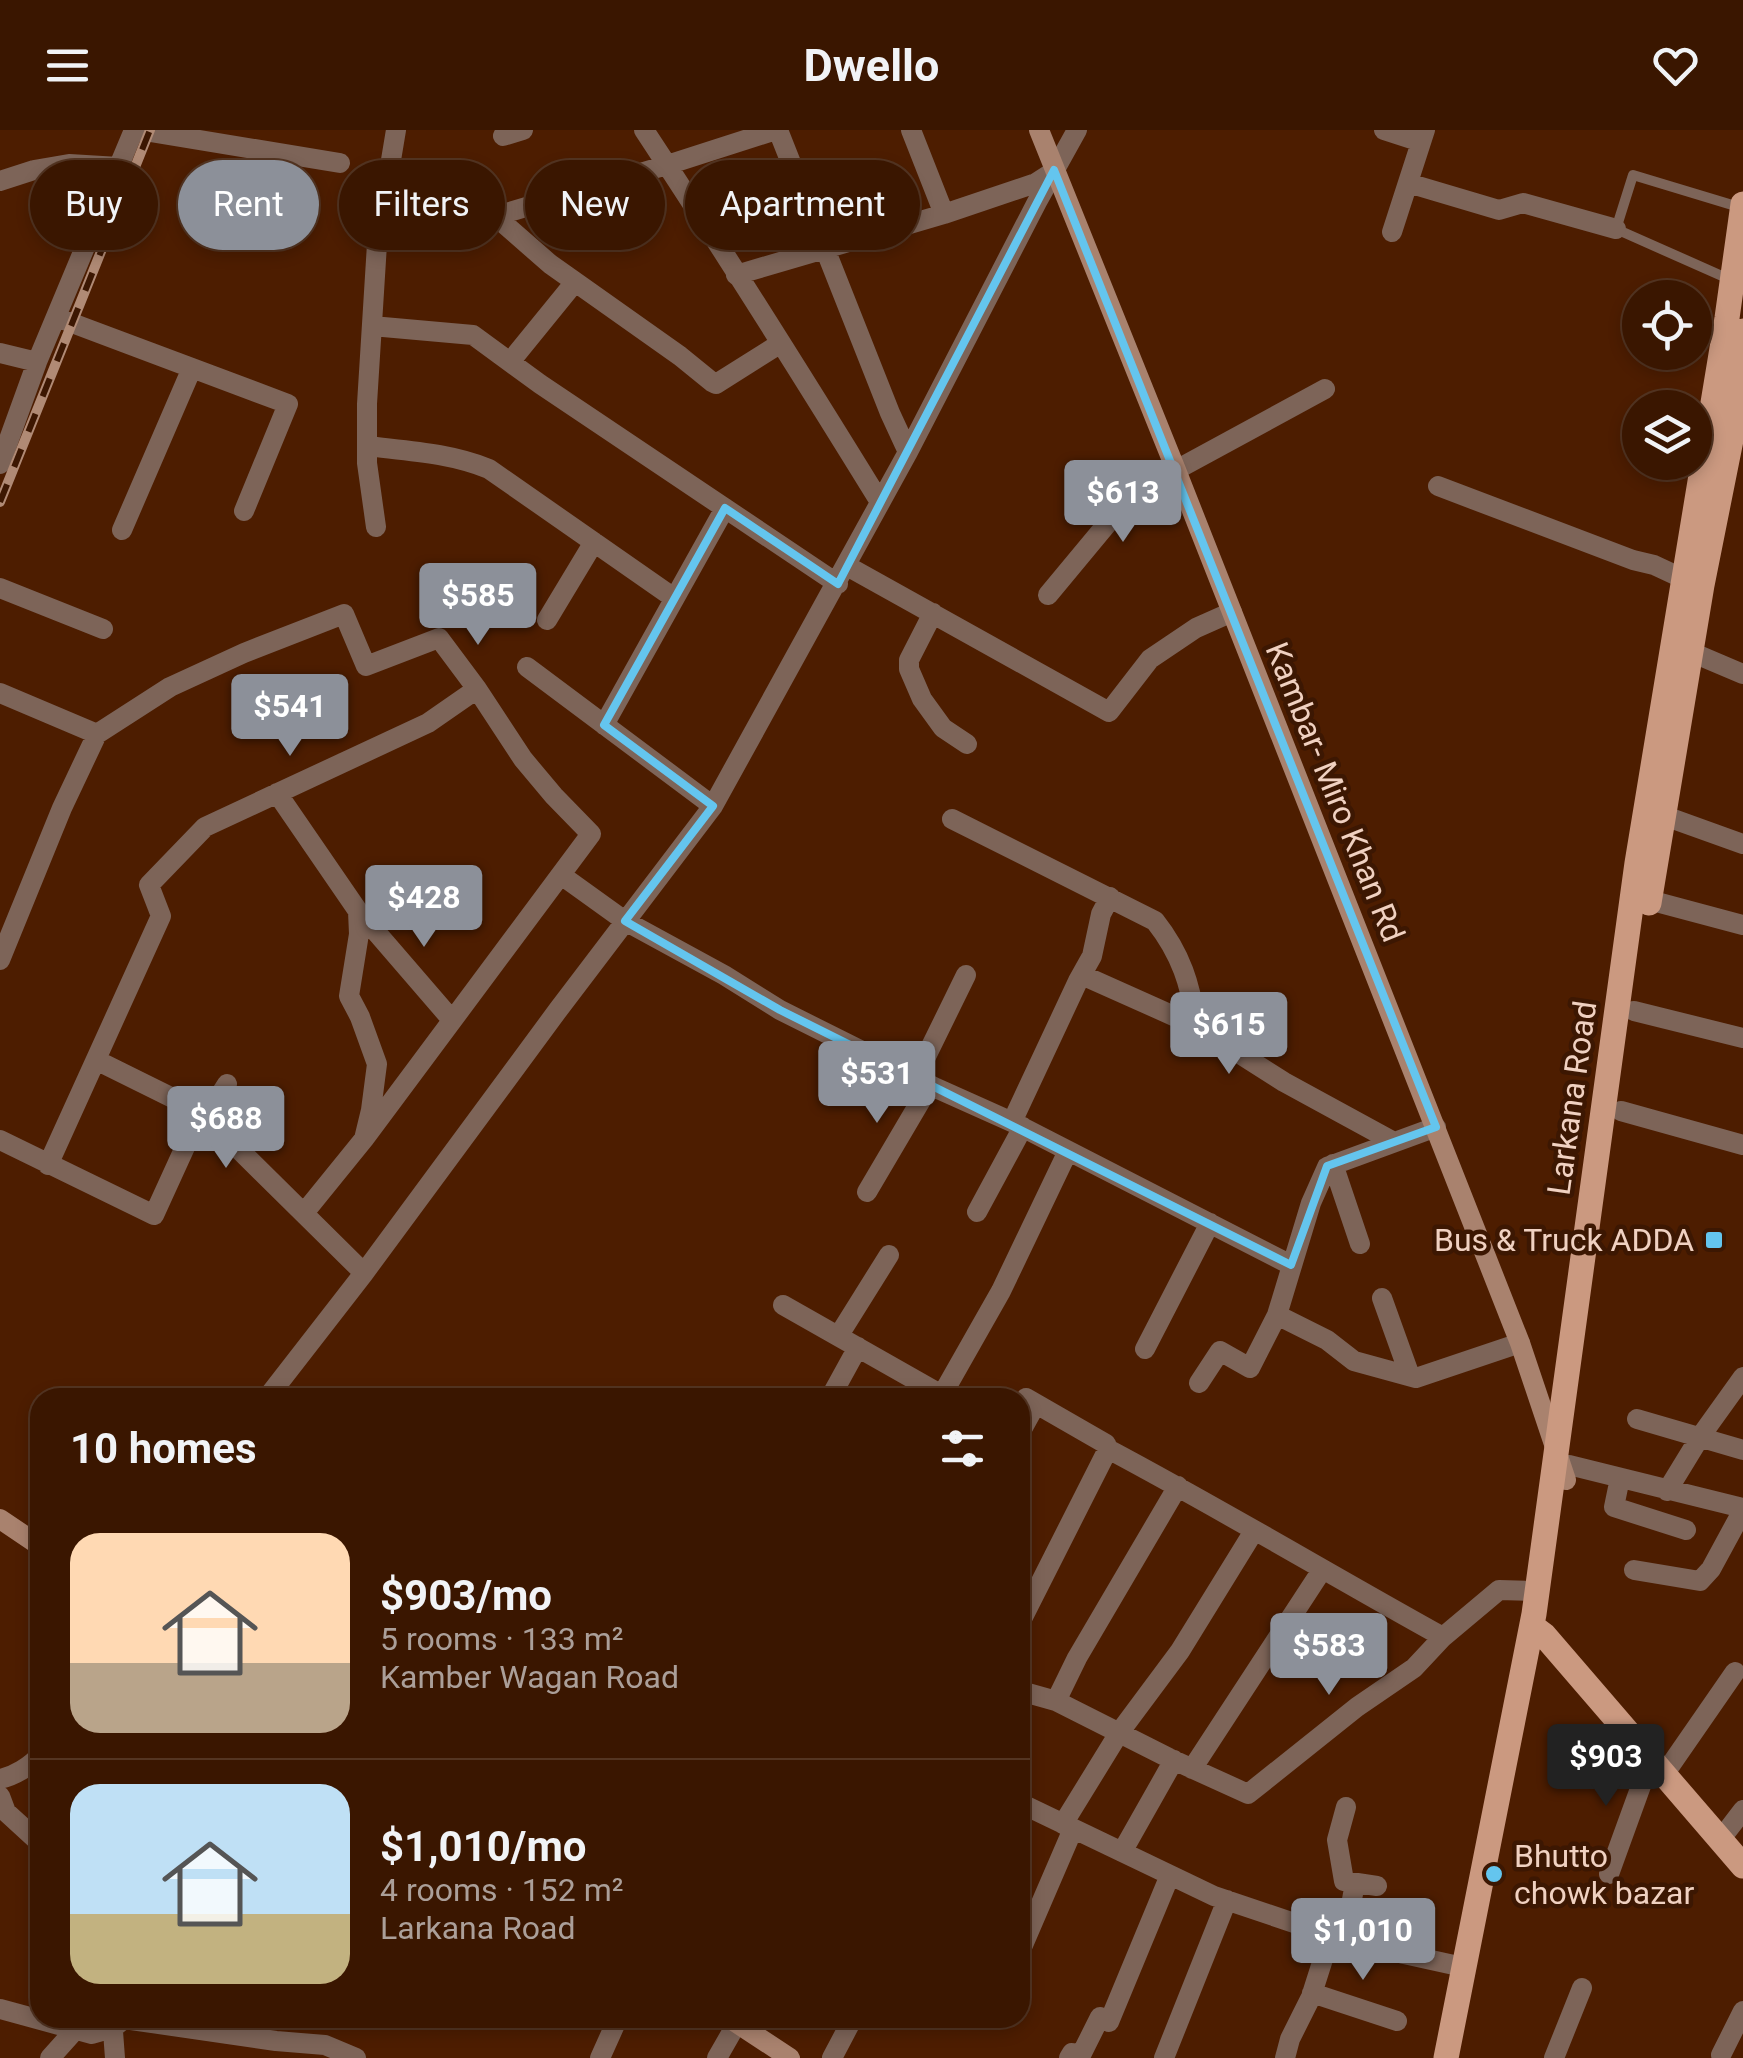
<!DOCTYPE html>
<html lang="en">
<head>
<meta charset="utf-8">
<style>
  body { margin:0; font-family:Roboto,sans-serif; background:#411f0a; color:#f1f3f6; height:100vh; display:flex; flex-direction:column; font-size:38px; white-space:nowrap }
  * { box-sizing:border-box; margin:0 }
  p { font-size:32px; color:#ab9f99 }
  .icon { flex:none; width:55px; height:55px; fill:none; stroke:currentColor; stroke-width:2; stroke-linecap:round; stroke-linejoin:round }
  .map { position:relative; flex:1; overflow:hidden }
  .sheet { position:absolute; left:30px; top:1258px; width:1000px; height:640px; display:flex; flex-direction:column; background:#3a1600; border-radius:30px; box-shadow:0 5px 15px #0003,0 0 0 2px #543522 }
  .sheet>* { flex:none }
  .top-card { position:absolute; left:30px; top:30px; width:1000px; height:90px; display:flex; gap:20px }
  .fabs { position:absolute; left:1622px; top:150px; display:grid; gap:20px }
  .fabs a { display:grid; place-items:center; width:90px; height:90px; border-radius:50%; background:#3a1600; box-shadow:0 5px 15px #0003,0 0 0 2px #543522; font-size:50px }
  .price { position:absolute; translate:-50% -85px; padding:0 22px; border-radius:10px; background:#8c9099; color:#fff; font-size:32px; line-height:65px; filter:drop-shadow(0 2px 5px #0008) }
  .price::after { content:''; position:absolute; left:50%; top:60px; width:30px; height:22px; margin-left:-15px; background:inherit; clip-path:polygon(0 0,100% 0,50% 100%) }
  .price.selected { background:#222; color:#fff }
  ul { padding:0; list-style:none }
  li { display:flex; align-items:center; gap:30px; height:250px; padding:0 40px }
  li+li { border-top:2px solid #543522 }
  li span { display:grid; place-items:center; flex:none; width:280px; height:200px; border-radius:30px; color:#555 }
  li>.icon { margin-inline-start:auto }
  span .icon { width:120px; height:120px; fill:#fffc; stroke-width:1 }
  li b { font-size:42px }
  h2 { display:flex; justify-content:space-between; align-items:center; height:120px; padding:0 40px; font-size:42px }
  .pill { padding:0 35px; border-radius:45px; background:#3a1600; box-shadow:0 5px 15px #0003,0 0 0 2px #543522; font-size:35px; line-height:90px }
  .pill.selected { background:#8c9099; color:#fff }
  header { display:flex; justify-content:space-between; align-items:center; height:130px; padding:0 40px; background:#3a1600; font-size:45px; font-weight:700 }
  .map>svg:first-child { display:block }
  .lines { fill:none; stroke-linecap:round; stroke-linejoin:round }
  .service { stroke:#7d6458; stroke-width:10 }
  .minor { stroke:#7d6458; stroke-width:20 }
  .secondary { stroke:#a9826e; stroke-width:20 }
  .primary { stroke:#cb9980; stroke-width:25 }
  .rail-casing { stroke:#b08a75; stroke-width:10 }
  .rail { stroke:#3c1702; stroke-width:6; stroke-dasharray:19; stroke-linecap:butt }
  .marked { fill:none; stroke:#64c5ee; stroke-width:8; stroke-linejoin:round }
  .poi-dot { fill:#64c5ee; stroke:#3c1702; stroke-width:4 }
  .labels { text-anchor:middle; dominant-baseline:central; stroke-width:9; stroke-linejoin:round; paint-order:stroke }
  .street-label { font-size:32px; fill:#f0d1c1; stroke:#3c1702 }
  .poi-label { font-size:32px; fill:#f0d1c1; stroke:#3c1702; text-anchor:end }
</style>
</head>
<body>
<header><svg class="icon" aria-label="menu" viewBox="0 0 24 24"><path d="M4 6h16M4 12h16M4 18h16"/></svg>Dwello<svg class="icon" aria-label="heart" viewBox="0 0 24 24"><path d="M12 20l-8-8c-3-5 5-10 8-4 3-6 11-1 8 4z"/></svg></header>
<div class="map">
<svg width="1743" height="1928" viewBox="0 0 1743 1928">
  <rect width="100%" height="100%" fill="#4d1d00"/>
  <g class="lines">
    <path class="service" d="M1731 150 1616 99 1633 45 1742 78"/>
    <path class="minor" d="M138 0 340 33
      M644 0C725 123 803 247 880 372
      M778 0 890 283 908 322
      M911 0 944 84
      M1384 0 1421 12
      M503 6 523 0
      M0 51 34 40 69 34 119 37
      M1408 53 1499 80 1523 73 1616 99
      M494 85 550 134 680 226 712 252 716 254 781 213
      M379 102 449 100 667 35 776 0
      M1392 102 1425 0
      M736 145 944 84 1036 53 1053 42
      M56 187 288 274 244 381
      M372 196 473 205 540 254 838 454
      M0 223 37 232
      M510 232 575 152
      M367 316C408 321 450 323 489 339L674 468
      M0 334 37 232 134 0
      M1438 356 1633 430 1654 435 1684 449
      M376 397 367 333V274L377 114 396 0
      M122 400 192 238
      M847 436 1109 582 1150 529 1196 498 1232 482
      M0 458 103 499
      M1048 465 1121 377 1176 340 1325 259
      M933 483 909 530V539L922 569 943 598 967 614
      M547 490 594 412
      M1691 522 1743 544
      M527 537 713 676
      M0 563 97 604
      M604 595 725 378
      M277 663 358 781 359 804 349 866 360 887 377 934 371 980 364 1009 304 1083
      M1662 685 1743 714
      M952 689 1155 791C1181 824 1191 855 1196 896
      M561 745 625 791 724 845 780 880 936 958 1012 992 1291 1135
      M1649 770 1743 795
      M358 781 452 890
      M0 830 62 678 97 604 170 557 244 523 344 484 366 536 439 508 477 559 523 629 554 666 591 704 364 1009
      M1082 845 1196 896 1284 952 1394 1012
      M1634 881 1743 908
      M96 930 201 982 364 1143
      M916 947 966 845
      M1621 981 1743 1015
      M206 987 227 954
      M1012 992 1078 851 1092 826 1101 784 1110 767
      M0 1010 154 1085 201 982
      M1333 1034 1360 1114
      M48 1035 161 786 149 755 205 697 428 593 477 559
      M867 1062 930 955
      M977 1082 1023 997
      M1382 1168 1410 1246
      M783 1175 947 1268
      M1277 1185 1327 1210 1354 1231 1416 1248 1520 1213
      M839 1205 889 1125
      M1145 1219 1210 1093
      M1199 1253 1220 1221 1250 1238 1277 1185 1311 1073 1327 1037 1436 997
      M942 1265 1001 1161 1068 1021
      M267 1268 364 1143 558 880 713 676 908 322 1037 72 1077 0
      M830 1268 858 1217
      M1026 1268 1106 1314 1108 1319C1221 1379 1331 1445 1443 1507L1499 1460 1537 1461
      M1637 1289 1743 1320
      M1020 1303 1036 1274
      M1569 1335 1743 1378
      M1620 1348 1614 1377 1686 1400
      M1667 1361 1700 1307 1743 1247
      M1634 1440 1700 1451 1711 1439 1743 1380
      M1020 1493 1108 1319
      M1020 1558 1024 1562 1056 1571 1169 1628 1248 1664 1357 1577 1414 1538 1443 1507
      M1056 1571 1077 1528 1178 1356
      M1192 1639 1322 1440
      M1663 1646 1735 1542
      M0 1649C14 1646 31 1636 40 1625
      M0 1666 6 1682 40 1713
      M1020 1673 1214 1766 1309 1798 1404 1824 1463 1837
      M1346 1677 1337 1710 1344 1751 1377 1756
      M1063 1694 1119 1603 1180 1521 1254 1401
      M1720 1710 1743 1680
      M1122 1722 1174 1630
      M1609 1744 1650 1631
      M1345 1808 1355 1753
      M1020 1822 1073 1699
      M1312 1863 1397 1891
      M0 1879 92 1904 113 1898 124 1889 276 1911 325 1915 356 1928
      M112 1888 115 1928
      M1721 1925 1743 1881
      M50 1928 75 1900
      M600 1928 618 1888
      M717 1928 737 1893
      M832 1928 853 1888
      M1069 1928 1072 1923 1081 1925 1100 1887 1109 1892 1170 1745
      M1164 1928 1227 1770
      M1285 1928 1290 1909 1311 1867 1331 1804
      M1554 1928 1582 1858"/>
    <path class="secondary" d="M1039 0 1176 340 1520 1213 1566 1350
      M0 1389 40 1416
      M729 1888 790 1928"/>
    <path class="primary" d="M1649 773 1702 455 1731 310 1743 201
      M1532 1496 1544 1505 1743 1736
      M1446 1928 1534 1484 1637 733 1727 188 1743 74"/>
    <g class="rail-casing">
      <path id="rail" d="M0 372 150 0"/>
    </g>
    <use href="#rail" class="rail"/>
  </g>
  <path class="marked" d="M1054 40 1436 997 1327 1036 1291 1135 780 880 625 791 713 676 604 595 725 378 838 454Z"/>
  <g class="poi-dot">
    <rect x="1704" y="1100" width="20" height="20" rx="5"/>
    <circle cx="1494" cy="1744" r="10"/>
  </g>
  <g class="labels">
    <g class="street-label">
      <text transform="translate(1335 662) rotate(68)">Kambar- Miro Khan Rd</text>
      <text transform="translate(1572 968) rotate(-82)">Larkana Road</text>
    </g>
    <g class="poi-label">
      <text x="1694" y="1110">Bus &amp; Truck ADDA</text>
      <text x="1514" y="1726" text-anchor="start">Bhutto<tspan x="1514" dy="37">chowk bazar</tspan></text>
    </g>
  </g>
</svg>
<div class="fabs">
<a><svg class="icon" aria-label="locate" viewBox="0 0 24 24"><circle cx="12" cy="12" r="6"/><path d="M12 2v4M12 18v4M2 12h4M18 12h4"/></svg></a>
<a><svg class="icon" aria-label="layers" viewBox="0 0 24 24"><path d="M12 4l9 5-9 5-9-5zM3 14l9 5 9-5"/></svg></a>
</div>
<b class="price" style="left:1123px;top:415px">$613</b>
<b class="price" style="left:478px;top:518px">$585</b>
<b class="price" style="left:290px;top:629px">$541</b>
<b class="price" style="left:424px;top:820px">$428</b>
<b class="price" style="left:1229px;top:947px">$615</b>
<b class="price" style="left:877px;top:996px">$531</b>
<b class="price" style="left:226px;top:1041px">$688</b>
<b class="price" style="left:1329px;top:1568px">$583</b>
<b class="price selected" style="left:1606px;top:1679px">$903</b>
<b class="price" style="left:1363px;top:1853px">$1,010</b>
<div class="top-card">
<a class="pill">Buy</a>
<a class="pill selected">Rent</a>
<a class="pill">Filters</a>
<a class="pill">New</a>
<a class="pill">Apartment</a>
</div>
<section class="sheet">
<h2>10 homes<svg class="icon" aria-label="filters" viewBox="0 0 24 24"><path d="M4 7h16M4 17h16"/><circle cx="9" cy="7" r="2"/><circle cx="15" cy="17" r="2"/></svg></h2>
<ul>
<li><span style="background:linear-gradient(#ffd9b3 65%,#b9a48a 0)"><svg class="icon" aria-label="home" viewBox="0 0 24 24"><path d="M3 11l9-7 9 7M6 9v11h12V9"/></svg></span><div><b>$903/mo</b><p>5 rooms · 133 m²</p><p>Kamber Wagan Road</p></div></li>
<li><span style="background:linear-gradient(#bfe0f5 65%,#c2b280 0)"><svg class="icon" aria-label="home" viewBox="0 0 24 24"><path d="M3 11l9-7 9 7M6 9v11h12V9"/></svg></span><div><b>$1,010/mo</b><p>4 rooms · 152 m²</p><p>Larkana Road</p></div></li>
</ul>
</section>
</div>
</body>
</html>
